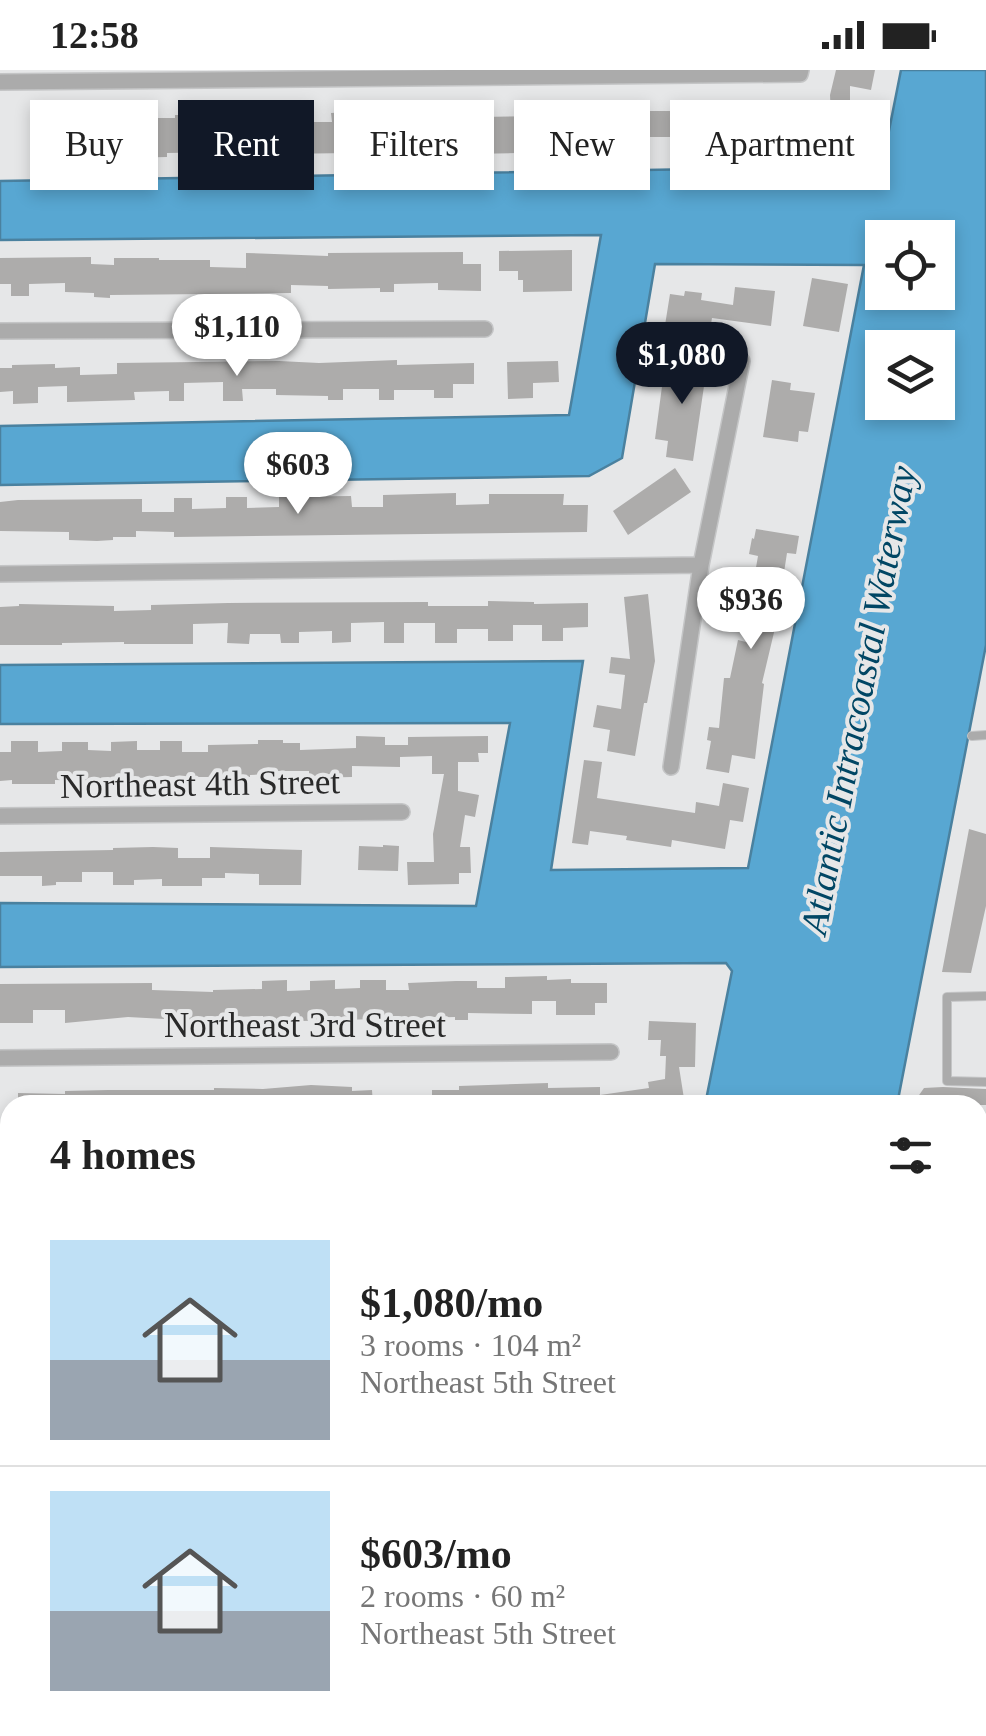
<!DOCTYPE html>
<html lang="en">
<head>
<meta charset="utf-8">
<style>
  body { margin:0; font-family:"Times New Roman",serif; background:#f6f6f6; color:#222; height:100vh; display:flex; flex-direction:column; font-size:38px; white-space:nowrap }
  * { box-sizing:border-box; margin:0 }
  p { font-size:32px; color:#767676 }
  .icon { flex:none; width:55px; height:55px; fill:none; stroke:currentColor; stroke-width:2; stroke-linecap:round; stroke-linejoin:round }
  .map { position:relative; flex:1; overflow:hidden }
  .details { position:absolute; left:0px; top:1025px; width:988px; height:642px; display:flex; flex-direction:column; background:#fff; border-radius:30px 30px 0 0; box-shadow:0 5px 15px #0003 }
  .details>* { flex:none }
  .guide { position:absolute; left:30px; top:30px; width:928px; height:90px; display:flex; gap:20px }
  .tools { position:absolute; left:865px; top:150px; display:grid; gap:20px }
  .tools a { display:grid; place-items:center; width:90px; height:90px; border-radius:0px; background:#fff; box-shadow:0 5px 15px #0003; font-size:50px }
  .price { position:absolute; translate:-50% -85px; padding:0 22px; border-radius:35px; background:#fff; color:#222; font-size:32px; line-height:65px; filter:drop-shadow(0 2px 5px #0008) }
  .price::after { content:''; position:absolute; left:50%; top:60px; width:30px; height:22px; margin-left:-15px; background:inherit; clip-path:polygon(0 0,100% 0,50% 100%) }
  .price.on { background:#111827; color:#fff }
  ul { padding:0; list-style:none }
  li { display:flex; align-items:center; gap:30px; height:250px; padding:0 50px }
  li+li { border-top:2px solid #e0e0e0 }
  li span { display:grid; place-items:center; flex:none; width:280px; height:200px; border-radius:0px; color:#555 }
  li>.icon { margin-inline-start:auto }
  span .icon { width:120px; height:120px; fill:#fffc; stroke-width:1 }
  li b { font-size:42px }
  h2 { display:flex; justify-content:space-between; align-items:center; height:120px; padding:0 50px; font-size:42px }
  .tag { padding:0 35px; border-radius:0px; background:#fff; box-shadow:0 5px 15px #0003; font-size:35px; line-height:90px }
  .tag.on { background:#111827; color:#fff }
  .status { display:flex; justify-content:space-between; align-items:center; height:70px; padding:0 50px; background:#fff; direction:ltr }
  .status svg { height:28px; fill:currentColor }
  .map>svg:first-child { display:block }
  .commercial { fill:#eed8cb }
  .water { fill:#58a7d2; stroke:#4a819f; stroke-width:2.5; fill-rule:evenodd }
  .building { fill:#adacab }
  .lines { fill:none; stroke-linecap:round; stroke-linejoin:round }
  .service-casing { stroke:#c4c5c6; stroke-width:10 }
  .minor-casing { stroke:#c4c5c6; stroke-width:18 }
  .primary-casing { stroke:#c4c5c6; stroke-width:25 }
  .service { stroke:#ababab; stroke-width:8 }
  .minor { stroke:#ababab; stroke-width:15 }
  .primary { stroke:#797878; stroke-width:22 }
  .labels { text-anchor:middle; dominant-baseline:central; stroke-width:8; stroke-linejoin:round; paint-order:stroke }
  .street-label { font-size:35px; fill:#292929; stroke:#e6e7e8 }
  .water-label { font-size:38px; font-style:italic; fill:#014664; stroke:#e6e7e8 }
</style>
</head>
<body>
<div class="status"><b>12:58</b><svg viewBox="0 0 49 12"><path d="M0 12V9h3v3zM5 12V6h3v6zM10 12V3h3v9zM15 12V0h3v12zM26 1h20v11H26zM47 4h2v5h-2z"/></svg></div>
<div class="map">
<svg width="986" height="1666" viewBox="0 0 986 1666">
  <rect width="100%" height="100%" fill="#e6e7e8"/>
  <path class="commercial" d="M0 1414H10V1541H0Z
    M978 1420 986 1421V1534L978 1535Z
    M0 1607H10V1658H320V1666H0Z
    M324 1658H461L460 1666H325Z"/>
  <path class="water" d="M901 0H986V575L897 1035H705L732 901 726 893 0 897V833L476 836 510 653 0 654V595L583 591 551 800 748 798 864 195 655 194 622 388 589 406 0 415V356L569 345 601 165 0 170V111L882 96ZM882 168H938V222H882ZM882 278H938V332H882Z
    M10 1078V1160H0V1079Z
    M585 1658H784L782 1666H584Z"/>
  <path class="building" d="M836 0H875L871 20 850 16V41H859L860 83H822V47H831L830 25Z
    M435 38 455 39V44H479V47L541 46V42L609 39V47H645V41H723V38H786V82H709V84H685L686 67H637V80H593V77L542 81V68L516 69V83L469 84V88L435 87V73L384 74V65L350 66V83L278 84V77L242 78V89H225V82L167 83V87L121 88V84L72 85 71 44H94V47L120 46V42H139V48H175V45H189V52L225 51V42H243L244 50H278V40H299V52H332L331 43 348 42V48L384 47V42H400V48H435Z
    M572 180V221L523 222V210H518V201H499V181Z
    M463 182V194H481V221L438 220V213L394 214V222H380V218L328 219V216L291 215V223L110 225V228L94 227V223L65 222V213L29 214V226H11V214H0V188L91 187V194L114 195V188H159V190H210V197L246 198V183L328 186V183Z
    M812 208 848 214 839 262 803 256Z
    M735 217 775 221 771 256 712 248 709 266 685 262 682 277 662 274 670 224 684 226 685 221 702 223 701 230 733 235Z
    M677 284 708 289 693 391 666 387 668 371 655 369 663 309 672 311Z
    M397 290V295L474 293V314H453V328H434V320H394V330H379V319H343V330H328V326L276 325V319H242L243 331H223V312L184 313V331H169V321L134 322 135 330 67 332V316L38 317V333L13 334V321L0 322V298H12V295L55 294V298L80 297V305L117 304V293L279 291 319 293Z
    M558 291 559 312 533 313V328L508 329 507 292Z
    M772 310 791 313 790 320 815 323 808 362 799 361 798 372 763 367Z
    M675 398 691 422 628 465 613 441Z
    M456 423V435L489 434V424H564L563 435H588L587 462 174 467V462L136 461V467H113V470L97 471 69 470V462L0 461V432L18 430 142 429V442H174V428H192V439L226 438V427H247V438L279 437V427L351 426 352 437H383V425Z
    M756 459 799 466 796 484 787 483 776 554 762 613 764 614 755 689 732 685 729 703 706 699 711 671 707 670 709 657 719 658 724 608H730L738 570 750 573 755 551 734 548 738 520 734 519 736 506 754 509 758 486 749 484 752 468 754 469Z
    M648 524 655 591 647 633H644L635 686 607 681 610 660 593 657 597 635 621 639 625 605 609 603 611 587 630 589 624 527Z
    M488 531 534 532V534L588 533V557L563 558V571H542V555H513V571H488V559H457V573H435V553H404V573H384V552L351 553V572L332 573V561L299 562V573H281L280 564H250L249 574 227 573 228 553 193 554V574H124V572L62 573V575H0V537L19 536V534L114 536V541L151 540V535L228 533 428 532V536H488Z
    M356 666 385 667V675H408V667L488 666V683H478L479 692H458V721L479 725 475 747 465 745 460 777H470L471 803H459V814L408 815 407 792H434L433 764 444 704H432V686L400 687V697L352 696V707L309 708V701H274V704L250 705V707H152L102 711 55 710V714H12V710L0 711V682H11V671H38V682L62 681V672H88V680L111 681V672L137 671V680H160V671H182V682H208V675L258 674V670H283V673H300V680L356 678Z
    M584 690 602 692 597 728 695 743 696 732 719 736 723 713 749 718 743 752 730 750 725 779 672 770 671 777 626 770 627 766 590 761 588 775 572 773Z
    M969 759 986 764V836L971 903 942 902Z
    M383 775 399 776 398 801 358 800 359 776 383 777Z
    M153 777 178 778V788H210V777L302 780 301 815H259V804L225 803V808H202V816H162V809L134 810V815H113V802H82V812H56V815L42 816V806H0V782L113 780V778Z
    M547 906V910L571 909V913H607V933H595V945H556V931H532V944L468 943V950H455V947L263 952V946L201 948V951L128 947 65 953V940H33V953H0V914L152 913V920L213 922V920L262 919V911L287 910V921L310 920V911L335 910V919L360 918V910H386V920H409L408 913 456 911H477V918H505V907Z
    M649 951 696 953 695 997H679L685 1035H432V1020H459V1016L548 1013V1018L600 1017V1025L649 1018 648 1012 665 1009 666 986H660L661 970H648Z
    M311 1015 352 1017V1021L372 1020 373 1035H18V1023L65 1024V1021L108 1020H214V1018L263 1019Z
    M943 1017 986 1019V1035H917V1028L924 1018Z"/>
  <g class="lines">
    <g class="service-casing">
      <path id="service" d="M972 666 986 665
        M986 926 947 927V1011L986 1012
        M0 1275H10
        M2 1367H10
        M0 1404H10
        M313 1658V1666
        M914 1658 982 1666
        M125 1659V1658
        M520 1666 521 1658
        M558 1666 559 1658"/>
    </g>
    <g class="minor-casing">
      <path id="minor" d="M0 12 800 4 801 0
        M0 261 485 259
        M0 504 701 495
        M671 697 701 495 742 291
        M0 746 402 742
        M0 988 611 982
        M0 1314 10 1313
        M469 1666 470 1658
        M908 1666 909 1658"/>
    </g>
    <g class="primary-casing">
      <path id="primary" d="M978 1553H986
        M0 1561H10
        M978 1575 986 1576
        M0 1587H10"/>
    </g>
    <use href="#service" class="service"/>
    <use href="#minor" class="minor"/>
    <use href="#primary" class="primary"/>
  </g>
  <g class="labels">
    <g class="street-label">
      <text transform="translate(200 714) rotate(-1)">Northeast 4th Street</text>
      <text x="305" y="955">Northeast 3rd Street</text>
    </g>
    <g class="water-label">
      <text transform="translate(858 630) rotate(-79)">Atlantic Intracoastal Waterway</text>
    </g>
  </g>
</svg>
<div class="tools">
<a><svg class="icon" aria-label="locate" viewBox="0 0 24 24"><circle cx="12" cy="12" r="6"/><path d="M12 2v4M12 18v4M2 12h4M18 12h4"/></svg></a>
<a><svg class="icon" aria-label="layers" viewBox="0 0 24 24"><path d="M12 4l9 5-9 5-9-5zM3 14l9 5 9-5"/></svg></a>
</div>
<b class="price" style="left:237px;top:309px">$1,110</b>
<b class="price on" style="left:682px;top:337px">$1,080</b>
<b class="price" style="left:298px;top:447px">$603</b>
<b class="price" style="left:751px;top:582px">$936</b>
<div class="guide">
<a class="tag">Buy</a>
<a class="tag on">Rent</a>
<a class="tag">Filters</a>
<a class="tag">New</a>
<a class="tag">Apartment</a>
</div>
<section class="details">
<h2>4 homes<svg class="icon" aria-label="filters" viewBox="0 0 24 24"><path d="M4 7h16M4 17h16"/><circle cx="9" cy="7" r="2"/><circle cx="15" cy="17" r="2"/></svg></h2>
<ul>
<li><span style="background:linear-gradient(#bfe0f5 60%,#9aa5b1 0)"><svg class="icon" aria-label="home" viewBox="0 0 24 24"><path d="M3 11l9-7 9 7M6 9v11h12V9"/></svg></span><div><b>$1,080/mo</b><p>3 rooms · 104 m²</p><p>Northeast 5th Street</p></div></li>
<li><span style="background:linear-gradient(#bfe0f5 60%,#9aa5b1 0)"><svg class="icon" aria-label="home" viewBox="0 0 24 24"><path d="M3 11l9-7 9 7M6 9v11h12V9"/></svg></span><div><b>$603/mo</b><p>2 rooms · 60 m²</p><p>Northeast 5th Street</p></div></li>
</ul>
</section>
</div>
</body>
</html>
